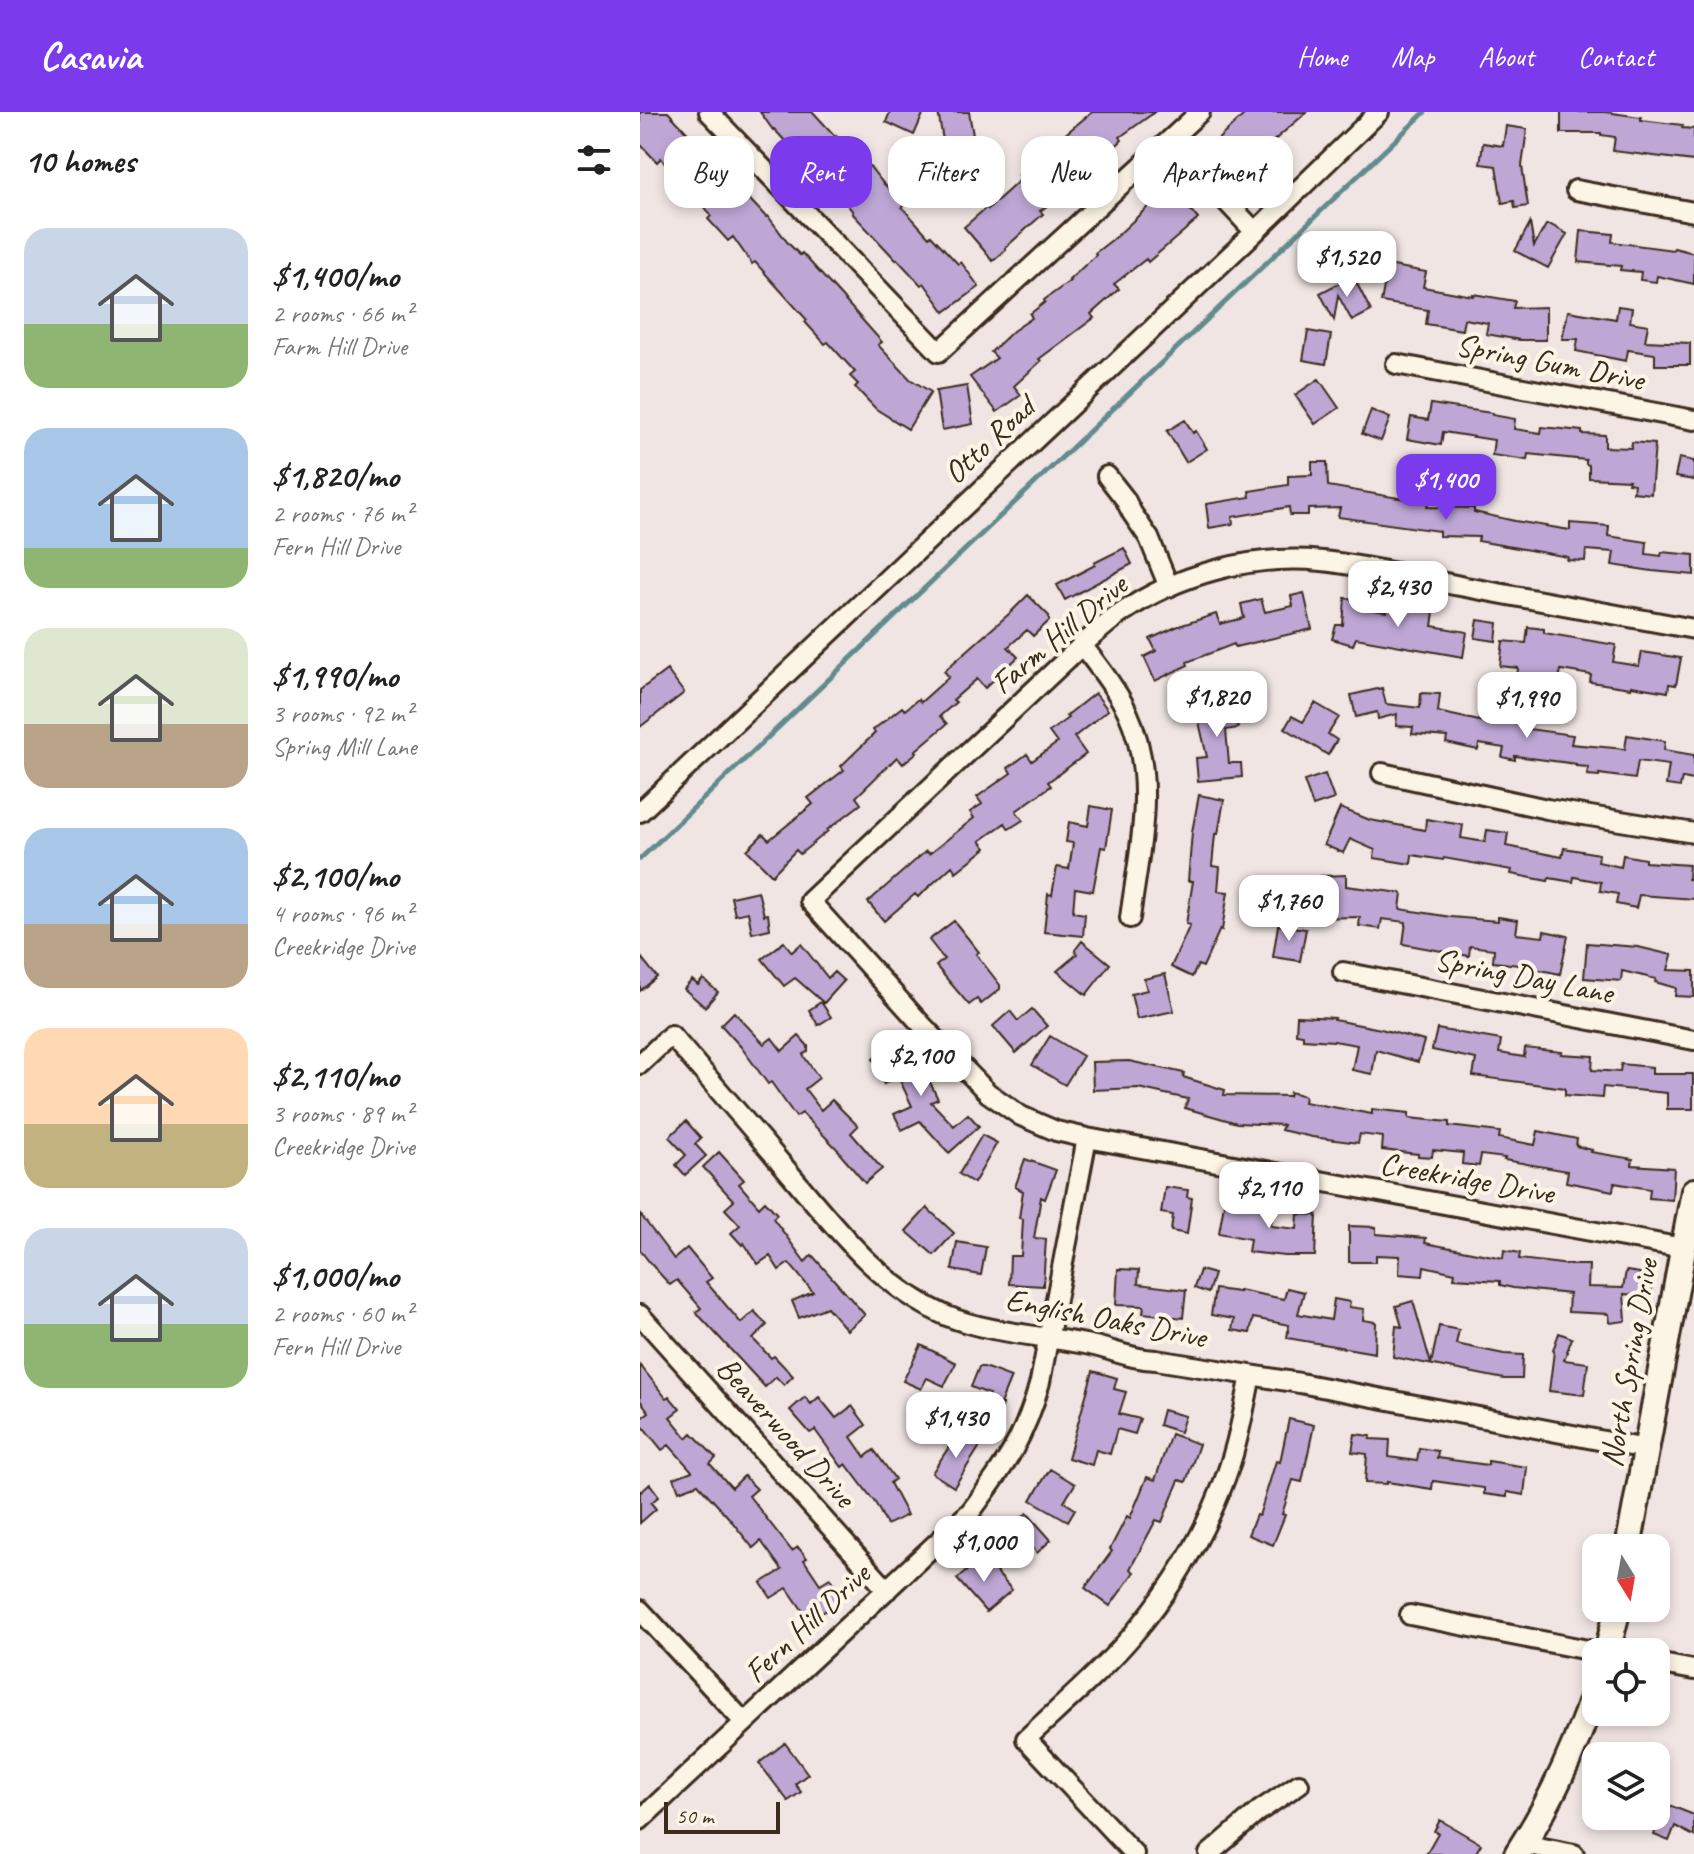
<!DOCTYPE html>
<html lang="en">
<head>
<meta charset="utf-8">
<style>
  body { margin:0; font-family:Caveat,sans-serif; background:#f6f6f6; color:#222; height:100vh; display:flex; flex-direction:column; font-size:30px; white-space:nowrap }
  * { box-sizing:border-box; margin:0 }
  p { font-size:26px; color:#767676 }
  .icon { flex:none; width:44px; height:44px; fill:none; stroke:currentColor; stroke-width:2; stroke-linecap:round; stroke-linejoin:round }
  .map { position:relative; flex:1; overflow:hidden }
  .details { display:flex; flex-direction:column; background:#fff; width:640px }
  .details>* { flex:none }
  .banner { position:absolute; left:24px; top:24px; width:760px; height:72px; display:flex; gap:16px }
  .needle { width:52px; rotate:169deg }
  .controls { position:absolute; left:942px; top:1422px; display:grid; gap:16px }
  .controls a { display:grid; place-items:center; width:88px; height:88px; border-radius:16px; background:#fff; box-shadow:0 4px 12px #0003; font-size:40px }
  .scale { position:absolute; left:24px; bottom:20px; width:116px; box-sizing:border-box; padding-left:8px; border:4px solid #3b2a1e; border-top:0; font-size:22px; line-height:28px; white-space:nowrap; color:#3b2a1e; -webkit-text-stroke:6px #fcf5e5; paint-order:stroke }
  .price { position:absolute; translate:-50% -68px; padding:0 18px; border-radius:16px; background:#fff; color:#222; font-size:26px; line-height:52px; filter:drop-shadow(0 2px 4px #0008) }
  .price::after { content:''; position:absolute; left:50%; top:48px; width:24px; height:18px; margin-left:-12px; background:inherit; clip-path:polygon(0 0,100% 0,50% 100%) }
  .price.selected { background:#7c3aed; color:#fff }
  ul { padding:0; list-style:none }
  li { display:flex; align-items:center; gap:24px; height:200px; padding:0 24px }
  li span { display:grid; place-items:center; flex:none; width:224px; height:160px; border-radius:24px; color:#555 }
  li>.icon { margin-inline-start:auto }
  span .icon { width:96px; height:96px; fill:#fffc; stroke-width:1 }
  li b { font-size:34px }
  h2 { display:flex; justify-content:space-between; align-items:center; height:96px; padding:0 24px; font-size:34px }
  .tag { padding:0 28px; border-radius:24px; background:#fff; box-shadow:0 4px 12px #0003; font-size:28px; line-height:72px }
  .tag.selected { background:#7c3aed; color:#fff }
  header { display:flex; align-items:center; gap:48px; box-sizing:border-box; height:112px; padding:0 40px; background:#7c3aed; color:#fff }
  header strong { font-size:38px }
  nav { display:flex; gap:44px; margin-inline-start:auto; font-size:28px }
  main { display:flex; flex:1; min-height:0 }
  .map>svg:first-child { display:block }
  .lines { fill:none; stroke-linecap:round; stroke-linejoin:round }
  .stream { stroke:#628b8e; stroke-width:5 }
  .building { fill:#bea7d5; stroke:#3b2a1e; stroke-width:2 }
  .street-casing { stroke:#3b2a1e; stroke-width:24 }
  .secondary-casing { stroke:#3b2a1e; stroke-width:30 }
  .street { stroke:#fcf5e5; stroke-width:18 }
  .secondary { stroke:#fcf5e5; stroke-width:24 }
  .labels { text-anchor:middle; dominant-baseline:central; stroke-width:8; stroke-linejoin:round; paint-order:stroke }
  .street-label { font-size:32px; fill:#3b2a1e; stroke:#fcf5e5 }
</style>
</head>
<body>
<header>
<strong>Casavia</strong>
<nav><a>Home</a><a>Map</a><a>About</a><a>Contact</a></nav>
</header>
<main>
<section class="details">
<h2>10 homes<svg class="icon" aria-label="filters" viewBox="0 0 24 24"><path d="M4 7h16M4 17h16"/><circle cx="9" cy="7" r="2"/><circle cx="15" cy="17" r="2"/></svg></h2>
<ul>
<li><span style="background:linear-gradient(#c9d6e8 60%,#8fb573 0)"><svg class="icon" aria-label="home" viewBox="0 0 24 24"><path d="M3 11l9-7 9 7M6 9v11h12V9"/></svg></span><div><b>$1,400/mo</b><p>2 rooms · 66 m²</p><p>Farm Hill Drive</p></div></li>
<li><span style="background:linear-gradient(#a9c7e8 75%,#8fb573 0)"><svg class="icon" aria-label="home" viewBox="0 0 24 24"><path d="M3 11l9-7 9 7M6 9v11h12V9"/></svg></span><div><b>$1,820/mo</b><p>2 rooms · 76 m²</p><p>Fern Hill Drive</p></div></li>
<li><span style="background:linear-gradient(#dfe7d0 60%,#b9a48a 0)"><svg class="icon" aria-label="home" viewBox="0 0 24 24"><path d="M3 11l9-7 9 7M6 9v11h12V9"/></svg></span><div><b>$1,990/mo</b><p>3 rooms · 92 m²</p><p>Spring Mill Lane</p></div></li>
<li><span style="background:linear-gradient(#a9c7e8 60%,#b9a48a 0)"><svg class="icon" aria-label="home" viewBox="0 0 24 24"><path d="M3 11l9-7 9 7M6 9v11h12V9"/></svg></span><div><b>$2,100/mo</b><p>4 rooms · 96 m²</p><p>Creekridge Drive</p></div></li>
<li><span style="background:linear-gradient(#ffd9b3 60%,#c2b280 0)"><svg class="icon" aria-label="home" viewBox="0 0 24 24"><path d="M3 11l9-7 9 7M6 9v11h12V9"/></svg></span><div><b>$2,110/mo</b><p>3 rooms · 89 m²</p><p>Creekridge Drive</p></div></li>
<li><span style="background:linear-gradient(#c9d6e8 60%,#8fb573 0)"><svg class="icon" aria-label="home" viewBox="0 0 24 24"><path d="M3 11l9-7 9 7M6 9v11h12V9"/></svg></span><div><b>$1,000/mo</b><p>2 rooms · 60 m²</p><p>Fern Hill Drive</p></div></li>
</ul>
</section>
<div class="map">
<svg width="1054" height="1742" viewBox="0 0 1054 1742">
  <rect width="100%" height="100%" fill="#f0e5e2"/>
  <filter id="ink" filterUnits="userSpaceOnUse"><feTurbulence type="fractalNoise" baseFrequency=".0125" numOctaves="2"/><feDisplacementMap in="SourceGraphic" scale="16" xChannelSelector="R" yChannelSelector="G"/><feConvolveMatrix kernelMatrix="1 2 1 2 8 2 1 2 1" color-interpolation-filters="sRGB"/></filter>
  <g filter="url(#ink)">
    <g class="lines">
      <path class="stream" d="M0 747 785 0"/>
    </g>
    <path class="building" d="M0 0H28L54 28 56 26 77 54 80 52 100 79 101 78 126 105 128 104 148 131 160 143 162 141 218 203 242 230 238 233 270 267 291 280 268 317 236 297 215 275 218 272 210 264 215 260 188 230 185 232 165 210 167 208 115 150 112 152 93 125 88 129 68 107 71 104 47 69 40 73 21 46 17 50 0 32Z
      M120 0H173L195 24 196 23 217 50 223 46 243 71 265 92 262 95 289 125 291 123 318 152 321 150 339 175 305 200 284 171 281 173 257 147 256 148 212 101 213 100 186 66 182 69 162 41 159 44 134 17 133 18Z
      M250 0H284L274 23 246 10Z
      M298 0H329L334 29 304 34Z
      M452 0H515L480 25 482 28 428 79 400 99 403 102 365 136 366 138 353 149 324 115 347 95 348 97 382 66 379 63 407 42 405 39Z
      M607 0H667L623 38 602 59 575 30Z
      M921 0H965L1001 5V8L1043 13 1042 16 1054 17V49L973 39 975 25 961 23V21H921Z
      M866 14 887 17 882 54 888 94 875 96 874 89 862 91 856 54 840 52 843 31 863 34Z
      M530 74 558 107 508 150 506 147 474 172 479 177 451 202 454 206 399 247 401 249 374 274 381 283 357 300 330 265 357 246 351 240 373 219 392 206 390 202 405 190 404 188 430 169 429 168 456 143 455 141 477 124Z
      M890 111 894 134 906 113H911L927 122 908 156 875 139Z
      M941 119 973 122 972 130 1033 138 1034 136 1054 141V172L1017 164 1016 170 1000 168 1001 160 980 158 981 154 938 150Z
      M748 153 786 160 783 175 833 184V182L875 189 873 196 906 195V228H880L846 222 848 211 824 207 822 218 786 212 788 198 741 190Z
      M713 164 731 199 712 209 698 183 694 208 680 181Z
      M978 194 992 196 990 210 1008 213 1005 229 1050 231V253H1015V242L988 238 986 249 936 239 938 227H922L928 199 976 207Z
      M668 219 691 223 686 252 663 248Z
      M679 267 699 296 675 312 655 283Z
      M327 274 333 312 302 318 296 279Z
      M791 292 852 301V303L875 307 874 317 901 321 902 315 942 319V322L965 323V335L991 336 992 330 1015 332 1011 382 993 380 994 372 988 371 989 368 949 366V353L946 352V348L888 342 887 348 852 343 854 328 803 320 801 333 767 327 771 305 788 308Z
      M731 298 750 306 741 329 722 322Z
      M545 308 553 321 556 319 567 337 546 350 527 319Z
      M1039 346 1054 349V368L1035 365Z
      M672 350H687L688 374 788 391 787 395 834 396V400L875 409 930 418V411L969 414 968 424 1007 430 1006 442 1021 444 1022 440 1054 443V463L1012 459 972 453 974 440 946 438 945 449 927 448 928 445 838 429 839 425 799 424V419L698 405 700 396 668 397V403H650L649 395 592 405 593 412 569 416 566 392 610 385 609 379 648 373V364L672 363Z
      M484 436 492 452 425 488 417 473 455 453 454 451Z
      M664 481 672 517 595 535 594 532 547 550 548 553 515 569 504 545 516 539 510 527 536 515 576 502 580 512 604 506 601 492 621 487 625 500 653 494 651 484Z
      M388 483 409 504V509L393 524 387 518 368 535 378 545 345 576 337 567 313 588 316 590 300 604 307 612 275 639 277 640 263 652 257 645 216 685 221 692 187 718 188 719 160 742 156 738 132 763 107 738 123 722 129 728 173 692 168 686 204 658 201 654 235 621 233 618 262 595 265 598 278 587 281 590 309 565 304 559 370 501Z
      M705 486 722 487 721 496 747 500 749 492 794 500 792 514 827 520 823 545 716 526 713 533 692 527 696 513H703Z
      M838 508 858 511 856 529 835 526Z
      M888 515 904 517V521L976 533 973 550 999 554 1002 540 1041 546 1036 573 1029 572 1028 580 991 574V576L950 570 951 563 921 558 918 571 877 567 878 556 860 554 863 529 886 531Z
      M27 558 44 581 0 615V578Z
      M742 576 746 592 780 596 781 581 800 582 798 600 844 610 845 604 882 612 881 616 933 623 931 632 985 637 987 623 1025 629 1024 638 1054 643V668L1042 666 1040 675 1026 673 1029 653 998 649 995 667 959 662V664L947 663 948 655 936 654V652L875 644V648L862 645 864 636 839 632 838 638 806 631 807 625 772 622 773 615 756 614 757 602 738 607 737 600 716 605 711 583Z
      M590 579 598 616 586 618 589 651H601L602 665 558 669 556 646 567 645 557 601 568 598 565 584Z
      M455 581 468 598 434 625 446 642 408 670 411 674 376 699 383 708 369 717 365 711 340 729 346 736 316 760 312 754 278 785 275 782 244 809 228 790 286 739 289 742 334 706 330 700 342 692 337 685 371 661 368 656 387 642 392 649 417 631 409 620 428 606 426 604Z
      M675 591 699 605 688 622 697 628 688 643 645 616 652 604 663 610Z
      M685 662 694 687 673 694 664 669Z
      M559 683 584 688 578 722H575L572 754 580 755 578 779 588 780 582 818 580 817 563 855 558 853 552 865 531 855 550 813 546 812 553 769H548L552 720Z
      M451 694 472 698 466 736 461 735 453 779 435 776 433 800 445 802 443 824 404 820 408 782 412 783 417 755 429 757 433 731 426 730 429 710 448 714Z
      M700 696 730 708 785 718 786 707 823 713 821 726 845 730 847 718 868 721 866 734 922 745 924 736 959 742 958 750 981 755 983 743 1005 747V750L1049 753 1048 767 1054 768V787L999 783 996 796 976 792 978 782 960 779 961 770 934 765 933 770 909 766 908 769 871 762 872 758 804 746 803 748 772 743 771 752 734 746 735 738 710 727 703 741 684 733Z
      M706 763V774L762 781 760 797 811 805 858 809V805L878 808 876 822 903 825 904 819 928 824 920 862 896 857 897 855 853 850 854 837 830 834 829 844 763 832 766 810 742 807 740 817 719 814 720 805 671 806 669 774H680V764Z
      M118 779 124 803 128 802 130 817 112 821 108 800 95 803 91 785Z
      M314 809 339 840 336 842 360 873V877L341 892 337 887 329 893 296 854 304 847 289 828Z
      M638 813 666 817 660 849 633 845Z
      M442 829 470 852 446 883 417 859 437 842 435 838Z
      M144 830 152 840 161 832 188 866 194 860 204 869 184 891 155 866 144 874 122 847Z
      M947 831 998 835 1032 843 1028 858 1054 859V885L1035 884 1036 876 1015 870 1016 867 982 859 981 869 944 866Z
      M0 844 17 865 0 879Z
      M525 862 534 899 497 907 491 882 507 878 504 867Z
      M63 867 78 880 65 895 44 877 52 868 58 873Z
      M181 890 191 905 178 913 169 898Z
      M392 897 407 914 376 941 353 914 370 899 378 909Z
      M94 900 124 932 132 926 142 939 159 924 168 934V939L163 943 179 966 165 977 181 998 192 988 218 1014 211 1021 242 1057 225 1071 200 1042 201 1041 162 1001 156 1005 131 970 128 972 101 935 81 913Z
      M657 904 695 906 694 908 741 917 784 929 778 950 736 938 732 962 712 958 717 933 694 929 663 927V923L656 922Z
      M797 917 861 928 859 941 884 945 885 936 922 940 921 942 953 944 952 958 980 960 981 952 1012 955V962H1053V997H1027V981L963 975 962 986 925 983V976L833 964 836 947 792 938Z
      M410 924 443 944 425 973 392 953Z
      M254 927 280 956 282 954 298 987 291 990 314 1014 328 1002 339 1014 309 1041 280 1009 262 1018 254 1002 272 994 257 962 244 972 237 963 243 958 233 947Z
      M489 949 544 961 543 965 585 978 584 983 649 984 650 980 665 984 664 990 732 1002V997L769 1001V1006L809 1010V1014L860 1020 859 1026 895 1033 898 1019 937 1027 936 1034 952 1038 951 1040 993 1047 992 1053 1034 1056 1032 1088 1009 1086 1010 1077 974 1071 973 1079 926 1070 928 1059 864 1048 865 1046 841 1043 839 1054 822 1052 823 1041 793 1038 792 1045 778 1044V1042L742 1038 743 1025 720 1022 718 1031 672 1025 641 1018 643 1013 597 1011 545 996 548 987 498 976 453 978 452 950Z
      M46 1009 61 1026 55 1032 66 1044 45 1063 36 1053 46 1043 29 1025Z
      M342 1023 357 1031 334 1071 319 1062Z
      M79 1040 104 1068 99 1072 119 1095 125 1089 137 1102 133 1106 165 1150 172 1143 225 1203 207 1218 187 1195 159 1206 152 1189 173 1180 149 1151 139 1158 130 1144 118 1152 104 1131 102 1133 91 1121 100 1113 85 1097 94 1089 63 1055Z
      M385 1047 416 1058 405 1087 401 1085 394 1126 406 1127 403 1174 369 1172 370 1144H381L383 1107 379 1106 383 1079 375 1075Z
      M525 1075 548 1078 547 1085 552 1086 547 1122 531 1119 533 1103 521 1101Z
      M585 1086 603 1089V1092L633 1095 631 1114 657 1117 658 1102 677 1103 675 1144H645L608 1140 610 1127 579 1121Z
      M287 1096 314 1121 294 1143 266 1119Z
      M0 1102 34 1147 47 1136 72 1166 66 1170 101 1211 114 1199 127 1213 113 1227 131 1246 134 1244 153 1264 144 1273 136 1265 125 1275 56 1200 61 1196 37 1168 30 1173 11 1152 0 1138Z
      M709 1114 736 1115V1122L786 1126 785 1131 863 1146 864 1138 880 1141 879 1147 930 1153H949L948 1175 983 1176 986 1159 1014 1163 1010 1185 984 1182 986 1209 970 1211 969 1202 928 1200 929 1182 873 1176 860 1173V1169L814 1166 815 1161 784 1154 783 1164 759 1162 760 1144 736 1143V1150H709Z
      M317 1130 346 1135 341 1163 312 1158Z
      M478 1157 499 1158 498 1172 546 1178 543 1206 503 1201 504 1194 476 1193Z
      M560 1158 574 1162 568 1181 554 1176Z
      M647 1176 664 1180 658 1202 691 1208 694 1187 710 1190 709 1195 724 1197 723 1208 736 1210 735 1241 647 1226 649 1213 613 1206 610 1221 592 1218 594 1207 571 1203 575 1177 599 1180V1178L644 1187Z
      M773 1189 791 1252 799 1214 819 1218 816 1232 864 1242 883 1243 882 1267H864L753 1245 756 1214 762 1215 756 1194Z
      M919 1221 932 1226 924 1248 948 1251 944 1283 909 1279 914 1239 913 1238Z
      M281 1233 316 1251 304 1274 287 1266 281 1277 263 1269Z
      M0 1253 26 1286 29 1284 40 1297 30 1305 47 1326 52 1321 76 1346 70 1352 92 1376 104 1364 117 1377 109 1384 152 1439 158 1435 167 1446 164 1448 180 1472 190 1466 204 1486 170 1509 147 1476 131 1486 121 1471 142 1458 121 1429 113 1436 89 1406 58 1372 39 1379 34 1366 52 1359 29 1333 22 1338 0 1311V1307L9 1300 0 1288Z
      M339 1255H344L371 1265 360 1292H363L358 1309 343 1304 349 1282 331 1275Z
      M453 1259 477 1266 474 1277 486 1280 479 1302 500 1307 495 1322 477 1317 470 1342 456 1338 452 1353 428 1346Z
      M165 1285 171 1292 179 1285 196 1306 212 1294 226 1313 211 1325 225 1345 234 1338 255 1367 250 1371 267 1403 247 1413 236 1392 206 1352 202 1355 175 1318 170 1321 150 1298Z
      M523 1298 545 1304 540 1320 519 1313Z
      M649 1307 674 1313 662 1370 653 1368 642 1402 645 1403 633 1433 608 1423 616 1403 619 1404 636 1349 640 1350Z
      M318 1321 340 1334 314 1375 292 1361Z
      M531 1322 559 1332 546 1370 539 1368 522 1410 516 1408 490 1457 494 1460 470 1494 445 1476 472 1439 470 1437 487 1404 490 1406 507 1365 515 1368Z
      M715 1322 731 1324 730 1327 750 1328 749 1345 777 1349 779 1336 798 1339 797 1346 848 1353V1349L887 1355 884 1383 867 1380V1385L844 1382V1376L793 1369 792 1377 747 1370V1372L725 1371 727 1342 712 1340Z
      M410 1357 435 1372 424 1390 435 1397 428 1409 391 1388Z
      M10 1372 19 1384 11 1391 16 1397 0 1411V1378L1 1380Z
      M387 1401 411 1428 397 1441 392 1435 379 1446 360 1424Z
      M343 1445 372 1478 346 1500 317 1467Z
      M145 1631 168 1662 155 1672 161 1680 148 1689 119 1651Z
      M1016 1688 1054 1703V1724L1035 1714 1029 1729 1014 1723 1016 1717 984 1705V1704H1016Z
      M800 1708 841 1732 835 1742H786L798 1721 794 1719Z"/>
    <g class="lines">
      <g class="street-casing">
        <path id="street" d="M69 0 299 240 560 0
          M530 29 615 120
          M936 78 1054 100
          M756 252 1054 308
          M467 364 485 387 492 401 509 426 529 475
          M442 533C458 554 475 575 487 599 518 665 499 738 490 806
          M742 661 907 697 1054 721
          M0 700 615 120 739 0
          M703 860 1054 928
          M0 952 31 923C70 968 108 1012 146 1057 194 1113 238 1174 307 1204 345 1220 403 1224 445 1232 470 1236 488 1247 516 1248L660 1271 1006 1337
          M1043 1136 447 1026 416 1019 381 1004 348 981 281 912 170 789 442 533C454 523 467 511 480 502 537 462 612 442 682 449 729 454 774 465 820 474 898 488 976 502 1054 517
          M0 1203 247 1478
          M0 1498 104 1610
          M770 1503 958 1540
          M1016 1551 1054 1558
          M0 1708 331 1399C365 1354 385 1325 400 1270L447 1026
          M883 1732 934 1742
          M494 1742 386 1627C421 1594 459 1562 491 1525 531 1478 565 1422 586 1364 598 1331 604 1297 611 1263
          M569 1742 619 1699 659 1672"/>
      </g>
      <g class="secondary-casing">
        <path id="secondary" d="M988 1436 1054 1079
          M967 1540 978 1496
          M877 1742C911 1690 937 1633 956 1574"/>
      </g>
      <use href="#street" class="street"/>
      <use href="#secondary" class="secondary"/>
    </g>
  </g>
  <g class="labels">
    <g class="street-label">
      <text transform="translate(910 250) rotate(11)">Spring Gum Drive</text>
      <text transform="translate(349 328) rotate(-43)">Otto Road</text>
      <text transform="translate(419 522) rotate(-40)">Farm Hill Drive</text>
      <text transform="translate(884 864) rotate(11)">Spring Day Lane</text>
      <text transform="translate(827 1066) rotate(10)">Creekridge Drive</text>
      <text transform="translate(466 1206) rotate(11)">English Oaks Drive</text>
      <text transform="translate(989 1251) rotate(-80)">North Spring Drive</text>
      <text transform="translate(146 1320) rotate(48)">Beaverwood Drive</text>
      <text transform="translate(167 1511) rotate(-43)">Fern Hill Drive</text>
    </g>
  </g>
</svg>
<div class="controls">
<a><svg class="needle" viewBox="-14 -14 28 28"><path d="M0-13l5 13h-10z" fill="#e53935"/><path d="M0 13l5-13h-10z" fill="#767676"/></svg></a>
<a><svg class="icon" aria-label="locate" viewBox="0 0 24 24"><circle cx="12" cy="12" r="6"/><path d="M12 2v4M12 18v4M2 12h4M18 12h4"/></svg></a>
<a><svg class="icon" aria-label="layers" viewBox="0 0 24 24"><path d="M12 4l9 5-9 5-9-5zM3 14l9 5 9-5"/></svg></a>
</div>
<div class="scale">50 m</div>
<b class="price" style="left:707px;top:187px">$1,520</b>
<b class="price selected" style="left:806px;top:410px">$1,400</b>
<b class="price" style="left:758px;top:517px">$2,430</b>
<b class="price" style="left:577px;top:627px">$1,820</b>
<b class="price" style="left:887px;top:628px">$1,990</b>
<b class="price" style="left:649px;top:831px">$1,760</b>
<b class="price" style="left:281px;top:986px">$2,100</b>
<b class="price" style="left:629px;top:1118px">$2,110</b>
<b class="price" style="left:316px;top:1348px">$1,430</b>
<b class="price" style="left:344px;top:1472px">$1,000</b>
<div class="banner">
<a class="tag">Buy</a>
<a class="tag selected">Rent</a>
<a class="tag">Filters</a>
<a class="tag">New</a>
<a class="tag">Apartment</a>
</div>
</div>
</main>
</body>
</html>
